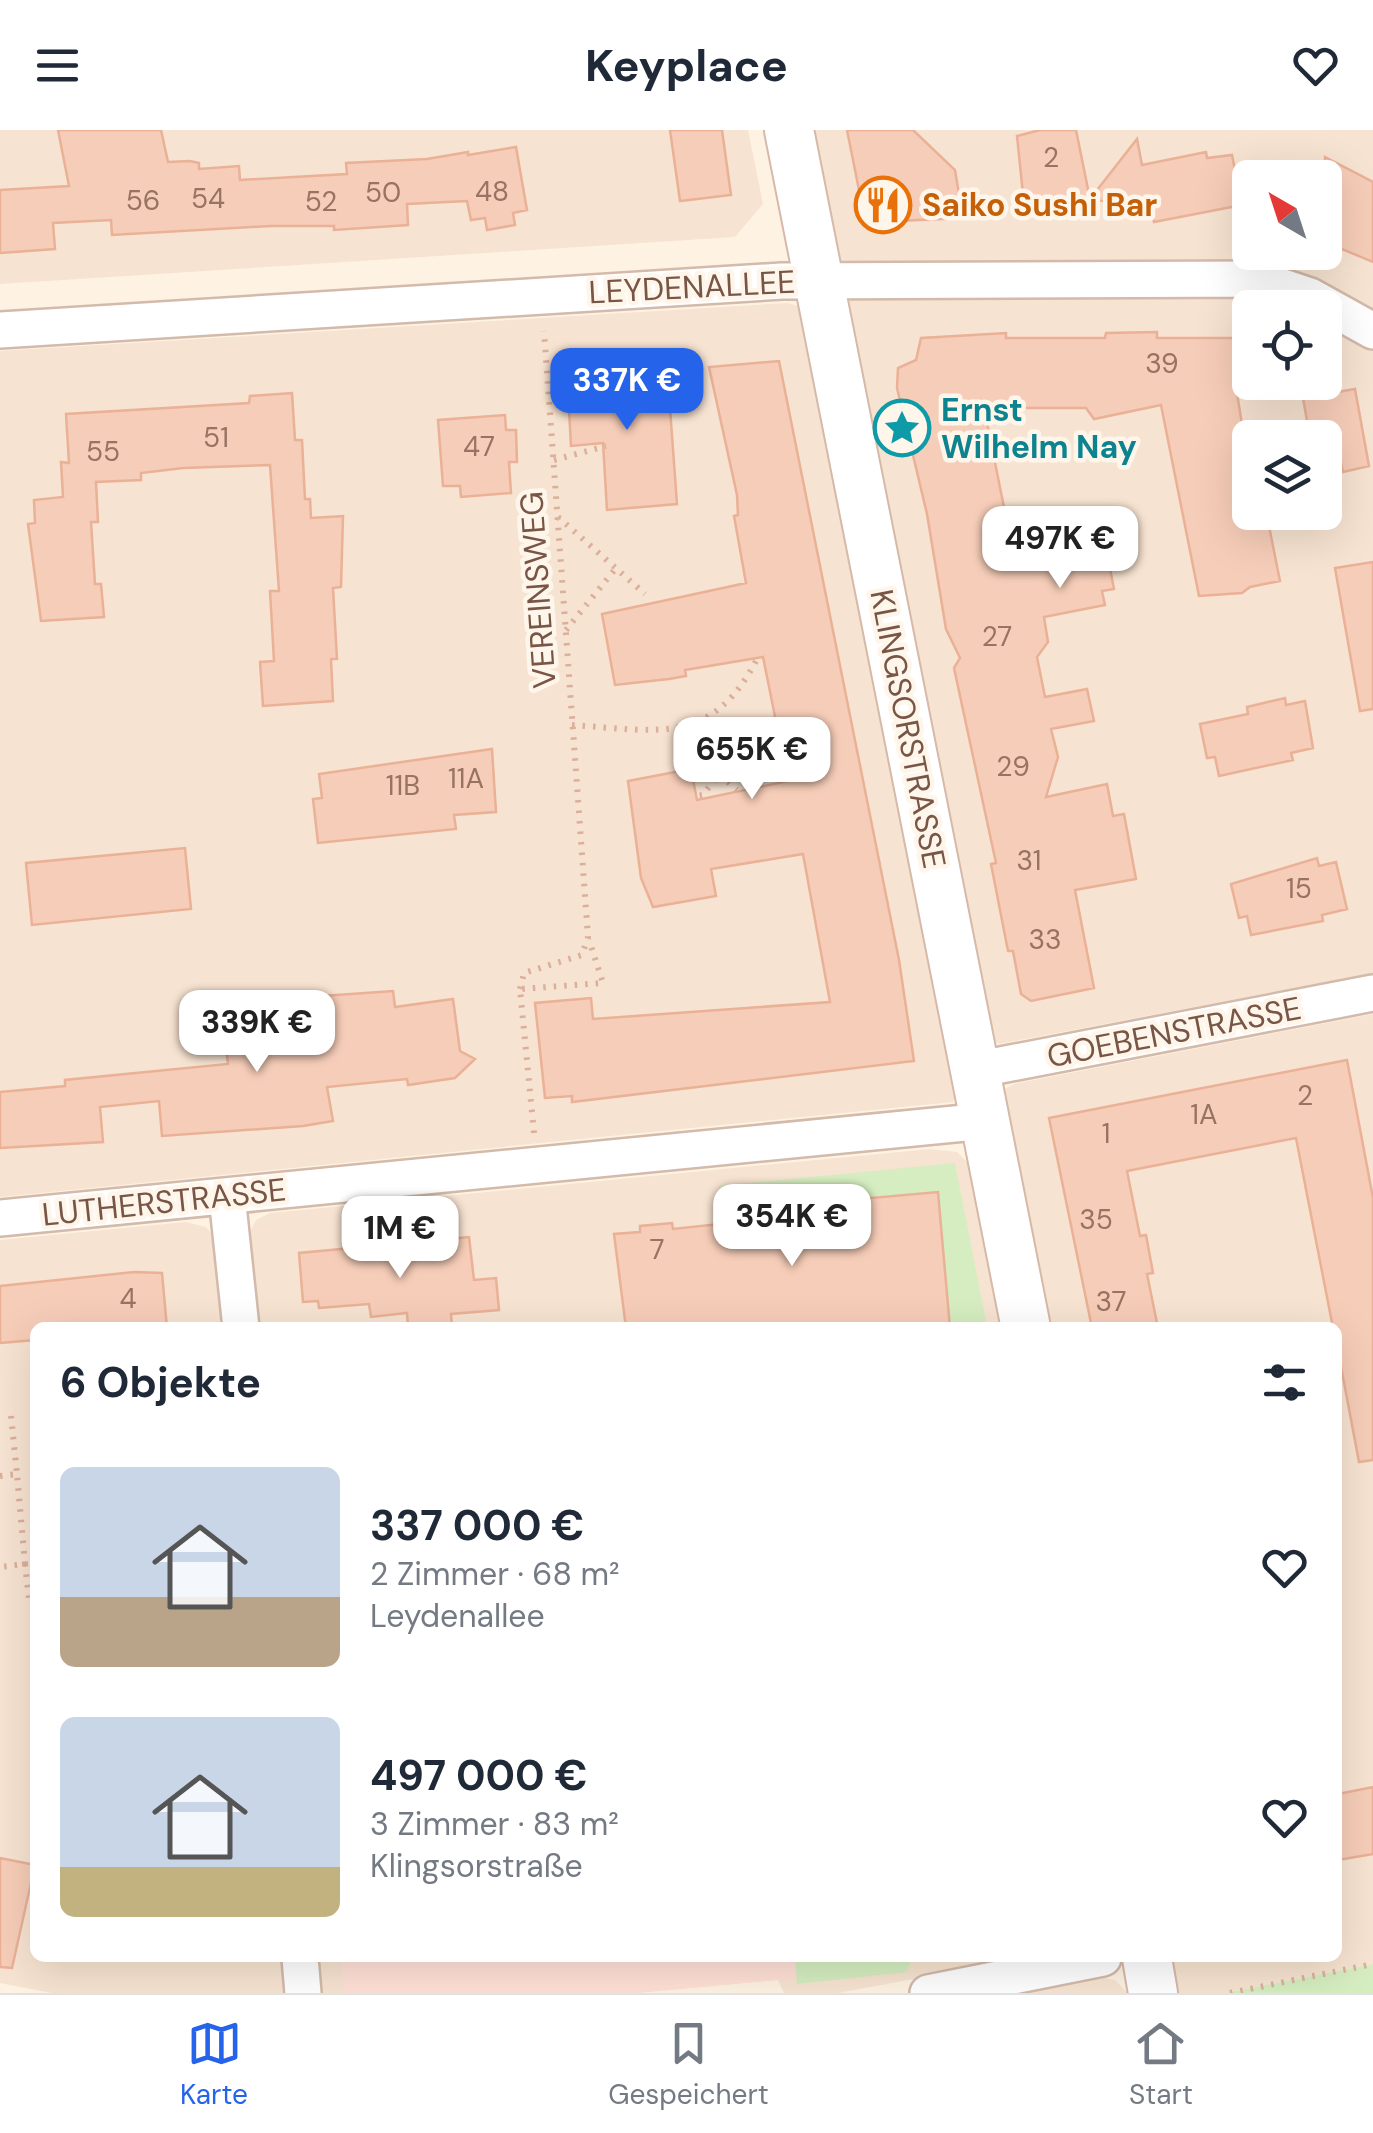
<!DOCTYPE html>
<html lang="de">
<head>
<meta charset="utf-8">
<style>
  body { margin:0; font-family:"DM Sans",sans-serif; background:#f6f6f7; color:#1f2937; height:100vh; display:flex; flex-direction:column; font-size:38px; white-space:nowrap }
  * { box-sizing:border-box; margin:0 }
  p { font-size:32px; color:#747a83 }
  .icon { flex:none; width:55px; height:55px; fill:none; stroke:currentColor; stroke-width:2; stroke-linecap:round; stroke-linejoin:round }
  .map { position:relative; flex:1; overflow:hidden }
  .side { position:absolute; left:30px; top:1192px; width:1312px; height:640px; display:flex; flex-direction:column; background:#fff; border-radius:15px; box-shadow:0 10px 40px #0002 }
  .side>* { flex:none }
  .needle { width:65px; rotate:321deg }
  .fabs { position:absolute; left:1232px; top:30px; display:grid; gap:20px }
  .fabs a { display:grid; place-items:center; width:110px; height:110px; border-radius:15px; background:#fff; box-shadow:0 10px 40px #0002; font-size:50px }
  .price { position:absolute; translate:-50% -85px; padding:0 22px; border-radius:20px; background:#fff; color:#222; font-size:32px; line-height:65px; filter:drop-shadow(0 2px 5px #0008) }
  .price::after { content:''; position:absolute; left:50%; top:60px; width:30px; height:22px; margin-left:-15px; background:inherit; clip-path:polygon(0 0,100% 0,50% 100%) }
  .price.selected { background:#2563eb; color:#fff }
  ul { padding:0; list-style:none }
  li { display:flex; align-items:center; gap:30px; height:250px; padding:0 30px }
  li span { display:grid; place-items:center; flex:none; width:280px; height:200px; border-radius:15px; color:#555 }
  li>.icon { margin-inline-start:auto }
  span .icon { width:120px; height:120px; fill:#fffc; stroke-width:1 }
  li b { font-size:42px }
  h2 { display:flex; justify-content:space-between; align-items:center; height:120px; padding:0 30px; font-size:42px }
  header { display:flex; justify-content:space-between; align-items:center; height:130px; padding:0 30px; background:#fff; font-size:45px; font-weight:700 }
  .dock { display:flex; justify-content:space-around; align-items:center; height:140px; border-top:2px solid #e0e1e3; background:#fff; font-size:28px; color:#747a83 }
  .dock a { display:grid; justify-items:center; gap:5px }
  .dock .selected { color:#2563eb }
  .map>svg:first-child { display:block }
  .residential { fill:#f7e3d1; fill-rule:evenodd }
  .commercial { fill:#ffe0d6 }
  .green { fill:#d5edc0 }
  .building { fill:#f6cdb8; stroke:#eab197; stroke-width:2.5 }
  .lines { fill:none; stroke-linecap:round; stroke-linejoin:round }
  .street-casing { stroke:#d3baab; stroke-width:40 }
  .secondary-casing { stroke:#d6b9a8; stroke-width:52 }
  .path { stroke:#dbb09b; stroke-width:6; stroke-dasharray:2.5 8; stroke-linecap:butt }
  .street { stroke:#fff; stroke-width:35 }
  .secondary { stroke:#fff; stroke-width:48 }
  .labels { text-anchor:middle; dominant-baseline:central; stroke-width:9; stroke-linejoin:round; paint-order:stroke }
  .number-label { font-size:28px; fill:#987362 }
  .food-label { font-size:32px; font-weight:bold; fill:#c56008; stroke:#fff6eb; text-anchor:start }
  .street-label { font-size:32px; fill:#795546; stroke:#fff6eb }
  .culture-label { font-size:32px; font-weight:bold; fill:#0d838f; stroke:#fff6eb; text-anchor:start }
</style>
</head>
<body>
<header><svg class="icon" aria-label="menu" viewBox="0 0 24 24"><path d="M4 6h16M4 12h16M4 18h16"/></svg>Keyplace<svg class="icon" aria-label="heart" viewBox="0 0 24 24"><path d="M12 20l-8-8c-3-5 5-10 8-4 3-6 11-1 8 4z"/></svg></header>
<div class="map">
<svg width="1373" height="1863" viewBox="0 0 1373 1863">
  <rect width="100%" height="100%" fill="#fef2e3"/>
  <path class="residential" d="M0 0H748L763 74 735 107 0 154Z
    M809 0H1373V183L1292 141 1247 132 841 131 835 126ZM1250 48H1325V122H1250Z
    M1259 166 1295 177 1250 178V252H1325V193L1373 221V843L999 914 993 910 848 174 852 168ZM1250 308H1325V382H1250Z
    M788 173 801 177 956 963 953 972 0 1067V221Z
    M1373 884V1834L1225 1863H1175L1169 1828H1338V1198L1047 1197 1002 968 1005 959 1014 954Z
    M930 1019 957 1022 971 1036 1003 1198H256L248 1106 256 1090 270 1083Z
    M186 1092 206 1097 215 1108 224 1197 35 1198V1828H286L290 1863H52L0 1853V1110Z
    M317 1828H1026L838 1863H784L778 1850 637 1863H322Z
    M1095 1846 1115 1850 1128 1863H1007Z"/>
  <path class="commercial" d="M341 1828H795L797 1848 634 1863H344Z"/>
  <path class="green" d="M955 1033 987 1197H733L719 1056Z
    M795 1828H912L907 1842 797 1854Z
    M1373 1834V1863H1225Z"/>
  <path class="building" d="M58 0H161L168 32 190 31 199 33V39L239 36 240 50 347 44 346 33 427 29 468 22V25L516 17 527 80 513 83 515 95 487 100 485 88 471 90 467 71 407 74 408 95 334 100V96H271L112 105 111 90 53 93 55 119 0 123V60L69 56Z
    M670 0H722L731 65 680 71Z
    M847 0H913L955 40 963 88 875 92 864 85Z
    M1040 0H1076L1090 69 1137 9 1142 35 1206 22 1207 28 1232 25 1242 75 1154 92 1150 74 1123 79 1121 70 1024 74 1017 6Z
    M1325 27 1373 52V132L1325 112Z
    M1157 202V208H1233L1242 256 1236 257 1245 313 1250 312V382L1267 386 1280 451 1250 457 1242 463 1199 466 1161 275 1094 289 1086 278H984L1012 417 1090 403 1093 415 1105 413 1114 459 1102 461 1105 475 1044 487 1048 512 1037 527 1045 567 1087 559 1094 591 1051 599 1058 627 1046 667 1107 654 1113 686 1124 684 1136 749 1075 760 1094 858 1031 871 1021 864 1013 821H1008L991 734 996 733 954 538 960 528 946 499 927 384 897 258 898 238 916 230 921 208 1006 203V208H1105L1106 203Z
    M779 231 899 830 914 931 572 972V966L545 968 535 873 591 868 593 889 830 872 803 724 711 739 716 766 653 777 641 748 628 651 691 639 697 670 788 651 763 527 685 540 686 546 669 549 615 555 602 484 746 453 734 386 738 385 737 365 709 237Z
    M667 237 677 374 607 380 603 313 571 316 567 244Z
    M1355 259 1369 336 1343 342 1341 333 1325 336V308H1310L1303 268Z
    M292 263 295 310H302L305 369H310L311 388 343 386 341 457 333 458 337 529H331L333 571 263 576 260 532 274 531 270 461H279L270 335 183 338 141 343V350L96 352 98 392H91L95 454H101L104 487 41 491 28 394 35 393 34 370 63 367 61 332 69 333 66 284 249 273 250 266Z
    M505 285 506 300H516L517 332H509L511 363 461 367 460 356H443L438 290Z
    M1373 432V579L1360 581 1335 438Z
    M1285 568 1286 575 1305 571 1313 618 1291 623 1293 630 1219 646 1215 627 1207 628 1200 594 1248 584 1247 577Z
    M492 619 496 682 454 685 456 699 318 713 313 669 322 668 319 644Z
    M185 718 191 779 32 795 26 733Z
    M1317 728 1319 736 1336 732 1347 779 1322 785 1323 791 1251 805 1247 786 1239 788 1231 754Z
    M393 861 395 877 453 869 460 921 475 929 455 948 408 955 407 949 327 957 333 991 303 996 162 1006 159 971 100 977 103 1012 0 1018V962L65 956V950L228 934 225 908 298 901 294 868Z
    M1347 930 1373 1068V1330L1359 1332 1338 1221V1198H1333L1296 1008 1127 1041 1140 1106 1146 1105 1153 1143 1147 1144 1158 1198H1092L1049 988Z
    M938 1062 950 1198H626L614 1104 640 1102V1096L672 1093 673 1099 739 1092 738 1080Z
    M469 1107 474 1150 496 1148 499 1180 451 1184 452 1198H408L407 1183 371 1187 369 1174 319 1178 318 1171 303 1172 299 1123Z
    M134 1142 162 1143 167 1198H35V1210L0 1213V1156Z
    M1373 1657V1724L1338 1730V1664Z
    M0 1728 35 1735 12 1838 0 1837Z"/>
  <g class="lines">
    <g class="street-casing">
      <path id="street" d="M0 200 782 151 1259 149 1310 166 1373 201
        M975 940 1373 863
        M227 1066 241 1198
        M0 1088 985 991
        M300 1828 303 1863
        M928 1863 1103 1828"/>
    </g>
    <g class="secondary-casing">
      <path id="secondary" d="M789 0 1026 1198
        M1147 1828 1153 1863"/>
    </g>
    <path class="path" d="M554 330 606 316
      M558 387 645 464
      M566 500 616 438
      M572 595C660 601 713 616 758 527
      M684 598 724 627 719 644 703 665 696 666
      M719 644 785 635
      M720 645 737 660
      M520 859 524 843 582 825 588 807 544 201
      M534 1003 520 859 603 853 589 810
      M11 1286 17 1344
      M0 1346 17 1344 25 1434 0 1437
      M25 1434 29 1469 35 1478
      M1230 1863 1373 1834"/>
    <use href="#street" class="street"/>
    <use href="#secondary" class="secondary"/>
  </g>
  <defs>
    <g id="restaurant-ring" transform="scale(2.875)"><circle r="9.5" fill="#fff6eb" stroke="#e8710a" stroke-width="1.5"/><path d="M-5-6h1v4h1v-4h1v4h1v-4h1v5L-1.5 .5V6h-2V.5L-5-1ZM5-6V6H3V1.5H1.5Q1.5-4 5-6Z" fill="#e8710a"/></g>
    <g id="sight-ring" transform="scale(2.875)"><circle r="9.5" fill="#fff6eb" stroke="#0f9aa8" stroke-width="1.5"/><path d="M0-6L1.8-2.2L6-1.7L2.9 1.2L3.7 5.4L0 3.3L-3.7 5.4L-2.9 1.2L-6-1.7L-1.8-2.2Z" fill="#0f9aa8"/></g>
  </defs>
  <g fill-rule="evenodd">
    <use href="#restaurant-ring" x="883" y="75"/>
    <use href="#sight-ring" x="902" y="298"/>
  </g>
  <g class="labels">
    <g class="number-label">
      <text x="1051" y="27">2</text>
      <text x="492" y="61">48</text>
      <text x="383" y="62">50</text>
      <text x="208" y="68">54</text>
      <text x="143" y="70">56</text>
      <text x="321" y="71">52</text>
      <text x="1162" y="233">39</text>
      <text x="216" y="307">51</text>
      <text x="479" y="316">47</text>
      <text x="103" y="321">55</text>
      <text x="997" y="506">27</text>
      <text x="1013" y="636">29</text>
      <text x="466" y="648">11A</text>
      <text x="403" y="655">11B</text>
      <text x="1029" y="730">31</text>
      <text x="1299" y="758">15</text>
      <text x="1045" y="809">33</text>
      <text x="1305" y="965">2</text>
      <text x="1204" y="984">1A</text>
      <text x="1106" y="1003">1</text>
      <text x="1096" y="1089">35</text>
      <text x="657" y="1119">7</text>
      <text x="128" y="1168">4</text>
      <text x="1111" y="1171">37</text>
    </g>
    <g class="food-label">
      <text x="922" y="75">Saiko Sushi Bar</text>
    </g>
    <g class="street-label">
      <text transform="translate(692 157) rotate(-3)">LEYDENALLEE</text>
      <text transform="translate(538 460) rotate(-94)">VEREINSWEG</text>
      <text transform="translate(908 599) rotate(79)">KLINGSORSTRASSE</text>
      <text transform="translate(1174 902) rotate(-11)">GOEBENSTRASSE</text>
      <text transform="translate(164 1072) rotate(-6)">LUTHERSTRASSE</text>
    </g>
    <g class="culture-label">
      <text x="941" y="280">Ernst<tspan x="941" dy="37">Wilhelm Nay</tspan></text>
    </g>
  </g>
</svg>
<div class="fabs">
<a><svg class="needle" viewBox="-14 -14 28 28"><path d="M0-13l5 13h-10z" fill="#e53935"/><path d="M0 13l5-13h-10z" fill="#747a83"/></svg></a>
<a><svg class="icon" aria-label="locate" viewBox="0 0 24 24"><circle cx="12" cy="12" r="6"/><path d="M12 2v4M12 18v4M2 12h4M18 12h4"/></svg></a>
<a><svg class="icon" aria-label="layers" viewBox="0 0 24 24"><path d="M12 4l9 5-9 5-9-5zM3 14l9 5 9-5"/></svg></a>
</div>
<b class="price selected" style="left:627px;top:303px">337K €</b>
<b class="price" style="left:1060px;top:461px">497K €</b>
<b class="price" style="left:752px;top:672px">655K €</b>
<b class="price" style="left:257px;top:945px">339K €</b>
<b class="price" style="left:792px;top:1139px">354K €</b>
<b class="price" style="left:400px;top:1151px">1M €</b>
<section class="side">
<h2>6 Objekte<svg class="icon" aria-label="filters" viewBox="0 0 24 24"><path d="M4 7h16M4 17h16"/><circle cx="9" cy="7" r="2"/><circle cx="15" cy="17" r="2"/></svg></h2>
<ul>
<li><span style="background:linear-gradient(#c9d6e8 65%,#b9a48a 0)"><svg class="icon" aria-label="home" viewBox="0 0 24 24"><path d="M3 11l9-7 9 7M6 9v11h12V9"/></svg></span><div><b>337 000 €</b><p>2 Zimmer · 68 m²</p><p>Leydenallee</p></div><svg class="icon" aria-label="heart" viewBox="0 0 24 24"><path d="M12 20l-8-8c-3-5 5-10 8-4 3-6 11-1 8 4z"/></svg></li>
<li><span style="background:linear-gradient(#c9d6e8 75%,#c2b280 0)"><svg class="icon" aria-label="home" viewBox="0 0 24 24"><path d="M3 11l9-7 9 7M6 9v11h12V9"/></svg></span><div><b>497 000 €</b><p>3 Zimmer · 83 m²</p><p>Klingsorstraße</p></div><svg class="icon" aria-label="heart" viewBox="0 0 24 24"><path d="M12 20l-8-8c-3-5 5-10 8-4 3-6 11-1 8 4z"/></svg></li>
</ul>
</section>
</div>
<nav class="dock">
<a class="selected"><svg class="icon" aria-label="map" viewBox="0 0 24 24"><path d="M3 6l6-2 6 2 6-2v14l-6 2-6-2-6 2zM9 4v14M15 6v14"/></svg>Karte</a>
<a><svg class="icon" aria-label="saved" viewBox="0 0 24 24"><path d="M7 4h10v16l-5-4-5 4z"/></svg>Gespeichert</a>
<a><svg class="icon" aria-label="home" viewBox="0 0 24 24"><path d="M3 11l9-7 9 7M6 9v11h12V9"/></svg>Start</a>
</nav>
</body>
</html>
